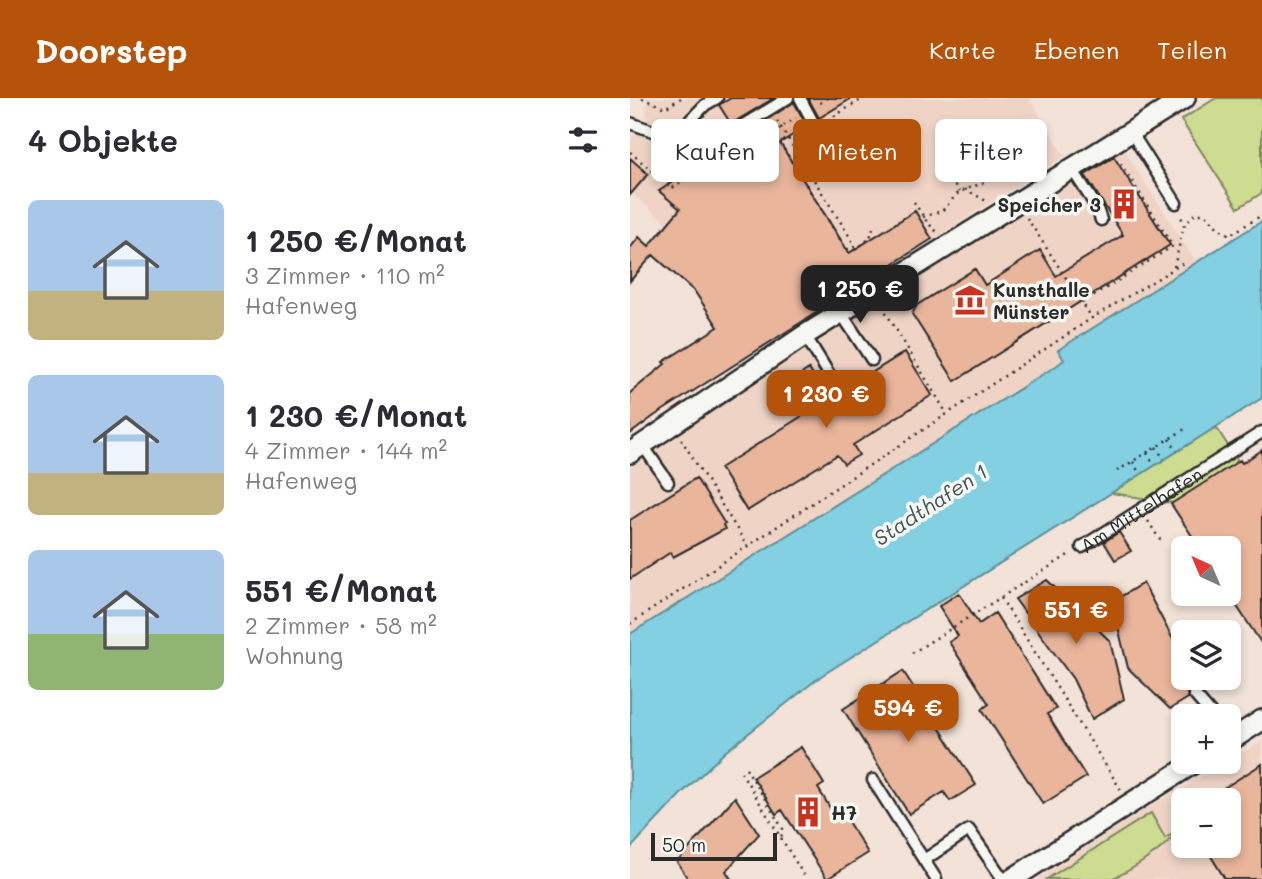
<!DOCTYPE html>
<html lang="de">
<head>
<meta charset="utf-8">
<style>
  body { margin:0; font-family:Mali,sans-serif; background:#f2f2f3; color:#2b2b33; height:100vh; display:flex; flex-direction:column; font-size:26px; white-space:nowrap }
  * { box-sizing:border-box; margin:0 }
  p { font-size:23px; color:#7c7c81 }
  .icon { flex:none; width:38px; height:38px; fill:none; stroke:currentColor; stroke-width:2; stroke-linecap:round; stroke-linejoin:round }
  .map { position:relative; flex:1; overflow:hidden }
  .sheet { display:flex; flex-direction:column; background:#fff; width:630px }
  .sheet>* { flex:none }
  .banner { position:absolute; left:21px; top:21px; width:506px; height:63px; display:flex; gap:14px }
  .needle { width:46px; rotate:316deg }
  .buttons { position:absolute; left:541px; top:438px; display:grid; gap:14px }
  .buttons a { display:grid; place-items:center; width:70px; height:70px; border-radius:10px; background:#fff; box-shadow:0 4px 10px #0003; font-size:35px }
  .scale { position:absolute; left:21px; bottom:18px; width:126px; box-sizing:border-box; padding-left:7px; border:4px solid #2b2b2b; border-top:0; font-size:19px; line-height:24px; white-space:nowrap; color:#2b2b2b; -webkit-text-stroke:5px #f6f6f2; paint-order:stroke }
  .price { position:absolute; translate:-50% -60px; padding:0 16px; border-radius:14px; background:#b45309; color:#fff; font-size:23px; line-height:46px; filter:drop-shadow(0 2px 4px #0008) }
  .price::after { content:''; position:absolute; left:50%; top:42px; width:21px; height:16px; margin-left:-10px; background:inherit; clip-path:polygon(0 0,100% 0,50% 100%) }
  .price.current { background:#222; color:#fff }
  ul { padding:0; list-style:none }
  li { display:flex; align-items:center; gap:21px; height:175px; padding:0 28px }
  li span { display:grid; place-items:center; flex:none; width:196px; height:140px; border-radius:10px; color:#555 }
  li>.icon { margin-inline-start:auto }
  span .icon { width:84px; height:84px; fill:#fffc; stroke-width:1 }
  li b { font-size:30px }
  h2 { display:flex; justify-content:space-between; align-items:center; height:84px; padding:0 28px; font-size:30px }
  .tag { padding:0 24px; border-radius:10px; background:#fff; box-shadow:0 4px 10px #0003; font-size:24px; line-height:63px }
  .tag.current { background:#b45309; color:#fff }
  header { display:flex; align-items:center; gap:42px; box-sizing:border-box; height:98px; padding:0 35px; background:#b45309; color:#fff }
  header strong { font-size:33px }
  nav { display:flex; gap:38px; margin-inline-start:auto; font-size:24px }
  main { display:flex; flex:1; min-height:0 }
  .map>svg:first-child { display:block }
  .built { fill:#efd4c6; fill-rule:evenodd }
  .green { fill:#cddc90; stroke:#7c845e; stroke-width:2 }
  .water { fill:#82d0e1; stroke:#5f8e98; stroke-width:2 }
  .building { fill:#e9b59b; stroke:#2b2b2b; stroke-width:2 }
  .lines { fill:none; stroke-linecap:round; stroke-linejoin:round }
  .lane-casing { stroke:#2b2b2b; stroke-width:15 }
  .street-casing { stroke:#2b2b2b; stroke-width:24 }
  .path { stroke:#2b2b2b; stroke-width:2.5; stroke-dasharray:2 5; stroke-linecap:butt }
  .lane { stroke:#f6f6f2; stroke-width:10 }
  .street { stroke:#f6f6f2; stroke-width:19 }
  .labels { text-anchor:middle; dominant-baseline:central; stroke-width:7; stroke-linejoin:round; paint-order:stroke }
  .poi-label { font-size:19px; font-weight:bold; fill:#2b2b2b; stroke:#f6f6f2; text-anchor:start }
  .street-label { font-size:19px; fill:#2b2b2b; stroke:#f6f6f2 }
  .water-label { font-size:21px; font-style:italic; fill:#415458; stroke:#f6f6f2 }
</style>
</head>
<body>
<header>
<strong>Doorstep</strong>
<nav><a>Karte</a><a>Ebenen</a><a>Teilen</a></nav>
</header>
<main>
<section class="sheet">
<h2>4 Objekte<svg class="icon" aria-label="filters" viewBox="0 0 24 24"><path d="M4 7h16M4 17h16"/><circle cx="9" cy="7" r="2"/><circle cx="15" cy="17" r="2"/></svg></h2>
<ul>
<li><span style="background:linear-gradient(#a9c7e8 65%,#c2b280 0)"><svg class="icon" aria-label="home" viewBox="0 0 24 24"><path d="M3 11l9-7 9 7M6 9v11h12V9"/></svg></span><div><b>1 250 €/Monat</b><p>3 Zimmer · 110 m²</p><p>Hafenweg</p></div></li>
<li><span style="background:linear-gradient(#a9c7e8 70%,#c2b280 0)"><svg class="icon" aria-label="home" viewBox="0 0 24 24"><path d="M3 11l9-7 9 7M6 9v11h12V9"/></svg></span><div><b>1 230 €/Monat</b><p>4 Zimmer · 144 m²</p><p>Hafenweg</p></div></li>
<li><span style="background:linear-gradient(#a9c7e8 60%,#8fb573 0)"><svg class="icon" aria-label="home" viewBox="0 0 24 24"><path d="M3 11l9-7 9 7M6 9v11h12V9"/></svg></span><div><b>551 €/Monat</b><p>2 Zimmer · 58 m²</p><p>Wohnung</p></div></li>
</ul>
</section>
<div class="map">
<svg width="632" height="781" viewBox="0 0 632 781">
  <rect width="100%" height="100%" fill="#f2e2d8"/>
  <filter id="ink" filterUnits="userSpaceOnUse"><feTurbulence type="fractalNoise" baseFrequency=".0143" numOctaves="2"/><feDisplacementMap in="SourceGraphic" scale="14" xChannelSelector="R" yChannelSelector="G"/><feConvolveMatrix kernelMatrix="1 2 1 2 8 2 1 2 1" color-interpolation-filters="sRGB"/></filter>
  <g filter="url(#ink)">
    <path class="built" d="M17 0H399L435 58 138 245 91 171 0 94V42L16 23Z
      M493 50 566 164 428 252 435 262 426 268 0 536V368L58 324Z
      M632 644V781H407L517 710ZM553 702H598V747H553Z"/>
    <path class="green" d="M586 0H632V95L608 110 551 22Z
      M586 329 632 400 598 450H571L542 405 481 395Z
      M521 715 535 740 544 735C540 748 497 775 483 780 471 781 432 781 417 781Z"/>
    <path class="water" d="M632 123V300L191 578 95 654 50 697 0 751V536L426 268 434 262 428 252Z"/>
    <path class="building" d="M101 0H144L101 26 89 7Z
      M178 0H222L189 20Z
      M164 4 177 28 150 45 219 155 285 113 302 141 24 318 0 336V295L35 266 33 264 88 229 65 194 23 157 0 183V150L9 139 19 148 50 111 29 93Z
      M484 59 540 147 325 283 282 216 287 207 345 171 355 187 410 152 426 178 493 137 455 77Z
      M0 60 18 76 0 97Z
      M275 254 302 297 223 347 229 357 214 366 207 357 117 413 90 370 183 311 164 281 179 271 198 302Z
      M632 352V546L598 495V450H570L541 406 610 362 612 365Z
      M66 380 95 426 93 427 95 431 43 459 41 454 0 481V422Z
      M489 434 501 453 485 462 474 444Z
      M417 482 480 543 494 601 462 621 443 581 385 501Z
      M513 485 546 547 553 556V579H571L578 587 570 592 566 589 560 590 557 594 558 600 540 611 498 570 482 504Z
      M329 495 349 526 365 515 426 611 417 616 456 679 413 706 352 611 359 606 319 544 328 538 309 508Z
      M273 573 346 687 320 703 314 694 279 716 213 611Z
      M171 649 194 686 188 690 208 723 215 719 238 755 197 781 152 712 146 716 123 679Z
      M632 666V781H595L574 747H598V702H575Z
      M105 699 129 736 96 773 101 781H58L47 764Z"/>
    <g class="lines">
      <g class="lane-casing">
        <g id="lane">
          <path d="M170 0 184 26"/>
          <path d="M0 25 43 40 67 55 158 0"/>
          <path d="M501 34 546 105"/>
          <path d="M43 40 75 7 87 0"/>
          <path d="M442 71 466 108 471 122"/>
          <path d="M211 215 242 262"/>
          <path d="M175 237 205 286"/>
          <path d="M12 346 38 384"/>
          <path id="s1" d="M452 449 632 334"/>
          <path d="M564 596 583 618"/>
          <path d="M243 682 306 781"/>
          <path d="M294 762 339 732 373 781"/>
        </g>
      </g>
      <g class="street-casing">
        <path id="street" d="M0 355 175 237 555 0
          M598 644 632 622
          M382 781 567 663"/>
      </g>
      <path class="path" d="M12 0 35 10 51 0
        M190 5 198 0
        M198 22 234 0
        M147 23 223 144 225 152
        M139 27 216 151 225 152
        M142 35 166 20
        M158 42 173 33
        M0 54 42 90 140 29
        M321 81 329 94
        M335 91 356 103
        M284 104 297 124 308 135
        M293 119 312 113 329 94 358 83 370 70 390 80 392 73 391 43 385 40
        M397 120 462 220
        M554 128 565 116H576L588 130 600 137 632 117
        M225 152 240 140 243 130
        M544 169 554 128 551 118
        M452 205 543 148 490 64
        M252 208 317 316
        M51 341 118 449
        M539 341 547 353
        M526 349 534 361
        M517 355 524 367
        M503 364 510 376
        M487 373 555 331
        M518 423 532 445
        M371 500 491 692
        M0 526 462 220 555 164
        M282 555 440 456
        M116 670 153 731 151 740
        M111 674 176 781"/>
      <use href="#lane" class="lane"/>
      <use href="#street" class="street"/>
    </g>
  </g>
  <defs>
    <g id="building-bare" transform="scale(2.415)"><path d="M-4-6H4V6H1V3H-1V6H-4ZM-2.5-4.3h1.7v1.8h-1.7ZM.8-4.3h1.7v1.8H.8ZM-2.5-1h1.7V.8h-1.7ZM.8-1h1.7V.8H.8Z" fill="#c8321e" stroke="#f6f6f2" stroke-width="2.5" paint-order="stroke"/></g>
    <g id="museum-bare" transform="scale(2.415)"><path d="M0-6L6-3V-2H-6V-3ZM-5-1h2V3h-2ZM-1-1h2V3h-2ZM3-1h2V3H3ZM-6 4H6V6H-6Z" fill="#c8321e" stroke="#f6f6f2" stroke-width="2.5" paint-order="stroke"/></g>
  </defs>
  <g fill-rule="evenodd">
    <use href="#building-bare" x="494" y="106"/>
    <use href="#museum-bare" x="340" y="202"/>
    <use href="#building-bare" x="178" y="714"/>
  </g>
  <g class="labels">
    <g class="poi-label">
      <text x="471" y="106" text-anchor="end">Speicher 3</text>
      <text x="363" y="191">Kunsthalle<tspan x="363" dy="22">Münster</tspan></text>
      <text x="201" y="714">H7</text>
    </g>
    <g class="street-label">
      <text stroke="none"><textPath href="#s1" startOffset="70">Am Mittelhafen</textPath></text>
    </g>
    <g class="water-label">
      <text transform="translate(300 406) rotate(-33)">Stadthafen 1</text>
    </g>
  </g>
</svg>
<div class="buttons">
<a><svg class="needle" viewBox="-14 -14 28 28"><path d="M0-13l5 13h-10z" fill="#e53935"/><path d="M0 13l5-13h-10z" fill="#7c7c81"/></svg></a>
<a><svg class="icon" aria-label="layers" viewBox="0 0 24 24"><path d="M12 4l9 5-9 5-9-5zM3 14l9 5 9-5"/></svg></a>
<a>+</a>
<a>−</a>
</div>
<div class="scale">50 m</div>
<b class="price current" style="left:230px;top:227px">1 250 €</b>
<b class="price" style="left:196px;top:332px">1 230 €</b>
<b class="price" style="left:446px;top:548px">551 €</b>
<b class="price" style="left:278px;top:646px">594 €</b>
<div class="banner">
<a class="tag">Kaufen</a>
<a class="tag current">Mieten</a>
<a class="tag">Filter</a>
</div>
</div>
</main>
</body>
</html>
